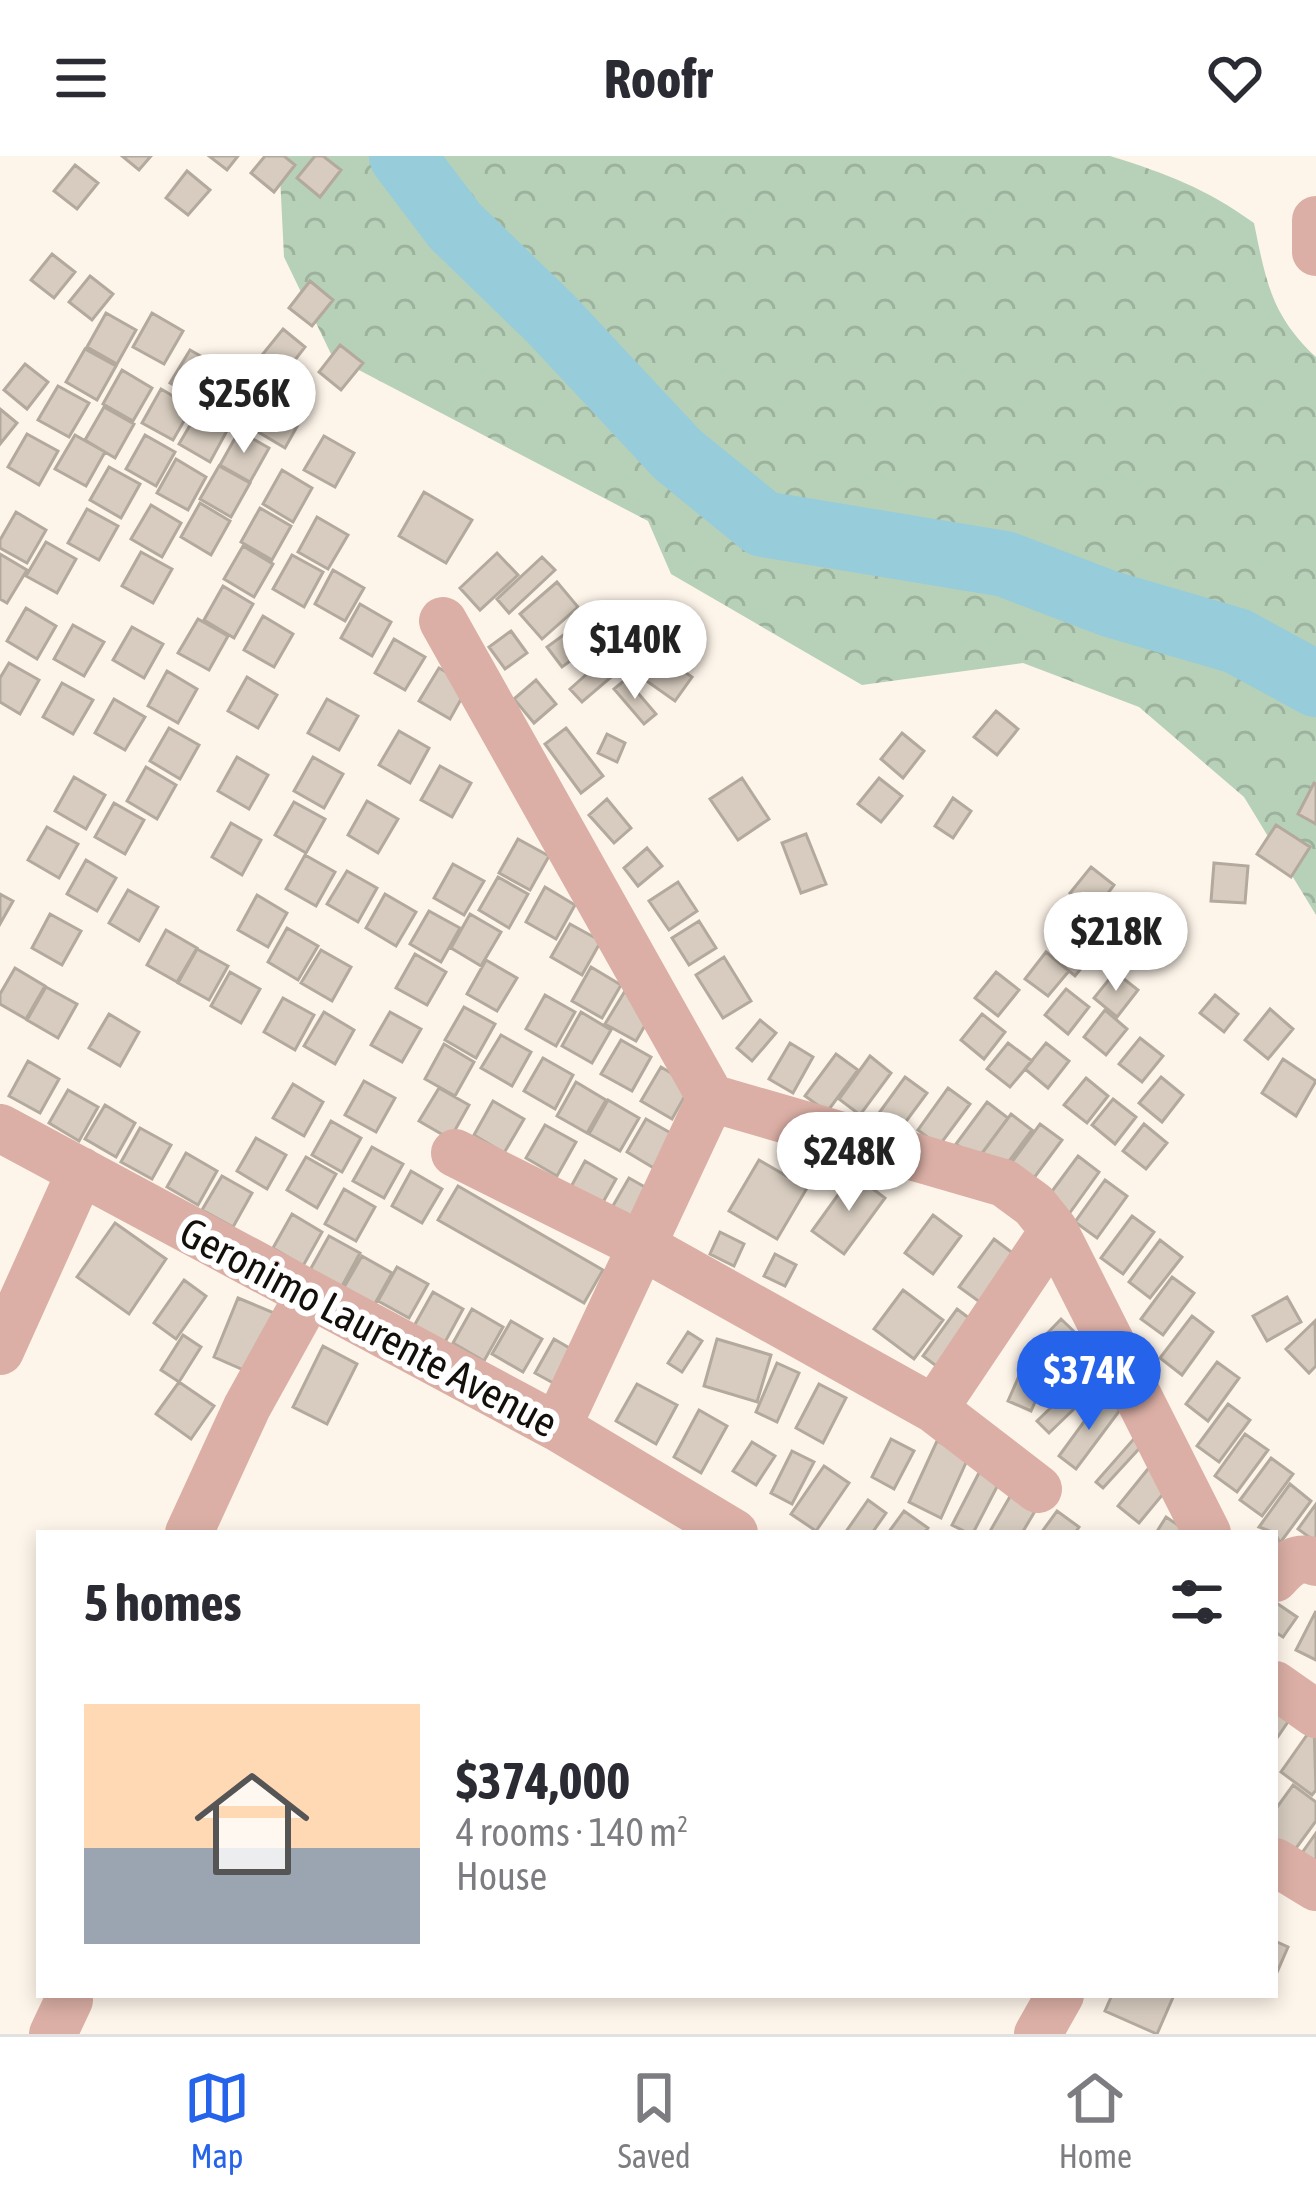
<!DOCTYPE html>
<html lang="en">
<head>
<meta charset="utf-8">
<style>
  body { margin:0; font-family:"Asap Condensed",sans-serif; background:#f2f2f3; color:#2b2b33; height:100vh; display:flex; flex-direction:column; font-size:45px; white-space:nowrap }
  * { box-sizing:border-box; margin:0 }
  p { font-size:39px; color:#7c7c81 }
  .icon { flex:none; width:66px; height:66px; fill:none; stroke:currentColor; stroke-width:2; stroke-linecap:round; stroke-linejoin:round }
  .map { position:relative; flex:1; overflow:hidden }
  .drawer { position:absolute; left:36px; top:1374px; width:1242px; height:468px; display:flex; flex-direction:column; background:#fff; border-radius:0px; box-shadow:0 6px 18px #0003 }
  .drawer>* { flex:none }
  .price { position:absolute; translate:-50% -102px; padding:0 27px; border-radius:42px; background:#fff; color:#222; font-size:39px; line-height:78px; filter:drop-shadow(0 3px 6px #0008) }
  .price::after { content:''; position:absolute; left:50%; top:72px; width:36px; height:27px; margin-left:-18px; background:inherit; clip-path:polygon(0 0,100% 0,50% 100%) }
  .price.selected { background:#2563eb; color:#fff }
  ul { padding:0; list-style:none }
  li { display:flex; align-items:center; gap:36px; height:300px; padding:0 48px }
  li span { display:grid; place-items:center; flex:none; width:336px; height:240px; border-radius:0px; color:#555 }
  li>.icon { margin-inline-start:auto }
  span .icon { width:144px; height:144px; fill:#fffc; stroke-width:1 }
  li b { font-size:51px }
  h2 { display:flex; justify-content:space-between; align-items:center; height:144px; padding:0 48px; font-size:51px }
  header { display:flex; justify-content:space-between; align-items:center; height:156px; padding:0 48px; background:#fff; font-size:54px; font-weight:700 }
  .dock { display:flex; justify-content:space-around; align-items:center; height:168px; border-top:3px solid #e1e1e2; background:#fff; font-size:33px; color:#7c7c81 }
  .dock a { display:grid; justify-items:center; gap:6px }
  .dock .selected { color:#2563eb }
  .map>svg:first-child { display:block }
  .forest { fill:url(#forest-crowns) }
  .lines { fill:none; stroke-linecap:round; stroke-linejoin:round }
  .river { stroke:#97ccda; stroke-width:66 }
  .building { fill:#d7ccbf; stroke:#b3a99d; stroke-width:3 }
  .minor { stroke:#dbafa5; stroke-width:48 }
  .labels { text-anchor:middle; dominant-baseline:central; stroke-width:12; stroke-linejoin:round; paint-order:stroke }
  .street-label { font-size:42px; fill:#130f0b; stroke:#fff }
</style>
</head>
<body>
<header><svg class="icon" aria-label="menu" viewBox="0 0 24 24"><path d="M4 6h16M4 12h16M4 18h16"/></svg>Roofr<svg class="icon" aria-label="heart" viewBox="0 0 24 24"><path d="M12 20l-8-8c-3-5 5-10 8-4 3-6 11-1 8 4z"/></svg></header>
<div class="map">
<svg width="1316" height="1878" viewBox="0 0 1316 1878">
  <defs>
    <pattern id="forest-crowns" width="20" height="18" patternUnits="userSpaceOnUse" patternTransform="scale(3)"><rect width="20" height="18" fill="#b7d1b8"/><path d="M2 6a3 3 0 1 1 6 0M12 15a3 3 0 1 1 6 0" fill="none" stroke="#9cb29d"/></pattern>
  </defs>
  <rect width="100%" height="100%" fill="#fef5ea"/>
  <path class="forest" d="M279 0H1110C1168 18 1205 32 1254 67 1266 125 1271 159 1316 201V759L1244 641 1139 551 1023 507 862 529 671 418 648 365 332 200 284 101Z"/>
  <g class="lines">
    <path class="river" d="M402 0 455 70 551 163 678 299 763 368 1005 408 1110 448 1237 485 1316 528"/>
  </g>
  <path class="building" d="M122 0H151L139 14Z
    M209 0H238L227 14Z
    M265 0H284L295 9 274 36 251 17Z
    M315 0H323L341 14 320 41 297 22Z
    M75 9 98 27 77 53 54 35Z
    M187 15 210 34 188 59 166 42Z
    M52 98 75 116 54 142 31 124Z
    M90 120 113 138 92 164 69 146Z
    M310 125 333 144 312 170 289 152Z
    M106 157 136 174 117 208 87 191Z
    M152 157 183 175 164 208 133 191Z
    M283 173 305 191 284 218 262 199Z
    M340 189 363 207 341 234 319 216Z
    M85 193 116 210 97 244 66 226Z
    M190 194 220 211 201 244 170 227Z
    M25 208 48 226 27 253 4 234Z
    M122 214 152 232 133 265 103 248Z
    M242 221 273 239 253 273 223 256Z
    M58 230 89 247 69 281 38 264Z
    M161 233 192 251 173 284 142 267Z
    M274 241 304 258 285 292 255 274Z
    M104 251 134 268 115 302 85 284Z
    M0 253 17 267 0 288Z
    M199 254 229 271 210 306 179 288Z
    M239 275 269 292 250 326 220 309Z
    M27 278 58 295 39 329 8 311Z
    M75 279 105 296 86 330 55 313Z
    M145 279 175 296 156 330 126 313Z
    M324 280 354 297 335 331 304 314Z
    M176 303 206 321 188 354 157 337Z
    M219 310 250 327 231 361 200 343Z
    M109 311 140 328 121 362 90 344Z
    M282 314 312 332 293 366 263 348Z
    M424 336 472 364 446 407 399 380Z
    M200 347 230 365 211 399 181 381Z
    M151 349 181 367 162 401 131 383Z
    M260 352 291 370 272 404 241 386Z
    M87 353 118 370 99 404 68 387Z
    M16 356 46 374 27 407 0 392V384Z
    M317 361 348 379 328 413 298 396Z
    M46 386 76 403 57 437 26 420Z
    M243 390 273 408 254 441 224 423Z
    M141 396 172 413 153 447 122 430Z
    M497 397 518 419 480 454 460 432Z
    M0 398 27 414 7 447 0 443Z
    M292 399 323 416 304 451 273 433Z
    M542 401 555 414 509 457 497 443Z
    M333 414 364 432 345 465 315 448Z
    M557 426 578 451 542 483 520 458Z
    M223 430 253 448 234 482 204 464Z
    M360 448 391 466 372 500 341 482Z
    M26 452 56 470 37 503 7 485Z
    M263 460 293 478 274 511 244 494Z
    M588 461 603 481 562 511 547 491Z
    M198 463 228 480 209 514 178 497Z
    M73 469 104 486 84 520 54 503Z
    M132 471 163 488 144 522 113 504Z
    M511 475 527 497 505 513 489 491Z
    M394 483 425 501 405 534 375 517Z
    M648 490 692 521 675 545 631 514Z
    M605 502 617 516 582 546 570 533Z
    M9 507 39 524 20 558 0 546V522Z
    M439 512 469 529 450 563 419 545Z
    M167 515 197 533 178 567 148 550Z
    M247 521 277 539 258 572 228 555Z
    M626 523 656 558 644 568 614 533Z
    M536 524 556 548 534 567 514 543Z
    M62 527 93 544 73 578 43 561Z
    M114 543 145 561 125 594 95 577Z
    M327 543 358 560 339 594 308 577Z
    M996 555 1018 573 997 599 974 581Z
    M169 572 199 589 180 623 150 605Z
    M566 572 603 620 581 637 545 588Z
    M399 575 429 592 410 627 379 609Z
    M902 577 924 595 903 622 881 603Z
    M607 578 625 587 617 606 598 597Z
    M237 601 268 619 249 653 218 635Z
    M313 601 343 618 324 652 294 635Z
    M440 610 471 627 452 661 421 644Z
    M146 611 176 629 157 663 127 645Z
    M74 621 105 639 86 673 55 655Z
    M742 622 769 663 738 684 710 643Z
    M879 622 902 640 881 666 858 648Z
    M1314 627 1316 628V668L1298 658Z
    M953 642 971 655 953 682 935 670Z
    M607 643 631 672 614 687 589 659Z
    M367 645 398 663 378 697 348 679Z
    M294 646 325 663 306 697 275 679Z
    M114 647 144 664 125 698 95 681Z
    M231 667 261 684 242 719 212 701Z
    M1276 669 1310 691 1291 721 1257 698Z
    M47 671 78 688 59 722 28 704Z
    M806 678 826 728 801 737 782 687Z
    M518 683 549 700 530 734 499 717Z
    M647 692 662 710 638 730 624 712Z
    M305 699 335 716 316 750 286 733Z
    M86 704 116 722 97 755 67 738Z
    M1214 707 1248 710 1245 747 1211 745Z
    M453 708 484 725 464 759 434 742Z
    M1091 711 1114 729 1094 756 1070 737Z
    M347 715 377 732 358 766 327 748Z
    M498 721 528 738 509 772 479 754Z
    M678 726 697 755 669 774 649 745Z
    M545 731 575 749 556 783 526 766Z
    M128 734 158 751 139 785 109 767Z
    M0 738 13 745 0 768Z
    M385 738 416 756 396 790 366 772Z
    M257 739 287 757 268 791 238 774Z
    M429 755 460 772 441 806 410 788Z
    M50 758 81 775 62 809 32 792Z
    M470 758 501 776 481 810 451 792Z
    M699 765 716 792 689 809 672 782Z
    M570 768 601 785 582 819 551 801Z
    M287 772 318 790 298 824 268 806Z
    M166 774 197 792 177 826 147 809Z
    M1074 775 1096 794 1075 820 1053 802Z
    M197 793 228 810 209 844 178 827Z
    M321 794 351 811 332 845 301 827Z
    M1046 796 1069 815 1048 840 1025 823Z
    M415 798 446 816 427 849 396 832Z
    M724 801 751 845 723 862 696 819Z
    M486 804 517 822 497 855 467 838Z
    M591 811 621 829 602 862 572 845Z
    M15 812 45 830 26 863 0 848V838Z
    M230 816 260 833 241 867 211 850Z
    M996 816 1019 834 998 860 975 842Z
    M1115 816 1138 834 1117 861 1094 842Z
    M46 831 77 848 58 882 27 864Z
    M1066 833 1089 851 1068 878 1045 859Z
    M625 835 655 852 636 885 605 868Z
    M545 839 575 856 556 890 526 873Z
    M1215 839 1238 858 1224 876 1200 857Z
    M283 842 314 859 295 894 264 876Z
    M464 851 495 868 476 902 445 884Z
    M1270 853 1293 873 1268 903 1245 884Z
    M1105 854 1127 873 1106 899 1084 881Z
    M324 856 354 874 335 908 304 890Z
    M390 856 421 873 402 906 371 889Z
    M581 856 611 874 592 907 562 890Z
    M109 858 139 876 120 910 89 892Z
    M982 858 1005 876 984 903 961 884Z
    M760 864 776 877 752 905 737 892Z
    M501 879 531 896 512 930 481 912Z
    M1140 882 1163 900 1142 926 1119 908Z
    M621 884 651 901 632 935 601 918Z
    M790 887 813 901 793 937 769 923Z
    M1008 887 1032 905 1010 931 987 913Z
    M1046 887 1069 905 1048 932 1025 913Z
    M444 888 474 906 455 940 425 923Z
    M836 898 858 914 827 956 805 940Z
    M870 900 891 917 860 959 839 943Z
    M543 902 573 919 555 953 524 935Z
    M1283 903 1316 925 1296 960 1262 937Z
    M28 905 59 923 40 957 9 940Z
    M661 911 691 929 672 963 641 945Z
    M905 921 927 937 896 979 874 964Z
    M1161 921 1183 939 1162 966 1139 947Z
    M1086 922 1108 940 1087 967 1064 949Z
    M364 925 395 942 376 976 345 959Z
    M576 926 606 944 587 977 557 960Z
    M293 928 323 946 304 980 273 962Z
    M439 932 469 949 450 983 419 965Z
    M948 932 970 948 939 990 918 974Z
    M68 934 98 951 79 985 49 967Z
    M1113 943 1136 961 1115 988 1092 969Z
    M608 944 639 962 620 995 589 978Z
    M493 945 524 963 504 997 474 979Z
    M987 946 1008 962 977 1004 956 988Z
    M105 949 135 967 116 1001 85 983Z
    M1011 958 1032 974 1001 1016 980 1000Z
    M646 963 676 980 657 1014 627 996Z
    M331 965 361 982 342 1016 312 999Z
    M1040 968 1062 984 1031 1026 1009 1010Z
    M1144 968 1167 987 1146 1013 1123 995Z
    M545 969 576 986 557 1020 526 1002Z
    M140 972 171 989 152 1023 121 1006Z
    M256 982 286 999 267 1033 237 1015Z
    M372 991 403 1008 384 1042 353 1025Z
    M186 997 217 1015 198 1049 167 1031Z
    M1078 1000 1099 1016 1069 1058 1047 1042Z
    M306 1001 336 1018 317 1052 287 1034Z
    M759 1004 807 1032 777 1083 729 1055Z
    M585 1005 616 1023 597 1057 566 1040Z
    M411 1015 442 1033 422 1067 392 1050Z
    M853 1018 885 1042 844 1098 812 1075Z
    M222 1020 252 1037 233 1071 202 1054Z
    M629 1022 659 1039 640 1072 610 1055Z
    M1105 1024 1127 1040 1097 1082 1075 1066Z
    M458 1030 603 1114 584 1147 438 1064Z
    M344 1033 375 1051 356 1085 325 1068Z
    M292 1058 322 1076 303 1110 273 1092Z
    M933 1059 961 1080 933 1118 905 1097Z
    M1132 1060 1154 1076 1123 1118 1101 1102Z
    M115 1067 166 1103 129 1158 77 1121Z
    M720 1076 744 1088 734 1110 710 1098Z
    M329 1080 360 1097 341 1132 310 1114Z
    M994 1083 1023 1105 988 1152 959 1131Z
    M1160 1084 1182 1101 1150 1142 1129 1126Z
    M775 1098 796 1109 785 1130 764 1120Z
    M362 1100 392 1117 373 1151 343 1133Z
    M397 1111 428 1128 409 1162 378 1145Z
    M1172 1121 1194 1137 1163 1179 1141 1163Z
    M184 1124 206 1140 176 1183 154 1167Z
    M903 1134 943 1164 914 1203 874 1173Z
    M433 1136 463 1153 444 1188 414 1170Z
    M1287 1141 1301 1166 1267 1185 1253 1160Z
    M238 1142 279 1159 255 1219 214 1201Z
    M472 1153 503 1171 484 1205 453 1187Z
    M957 1153 977 1168 943 1215 923 1200Z
    M1192 1160 1213 1176 1182 1219 1160 1202Z
    M1061 1163 1087 1188 1064 1214 1037 1188Z
    M511 1165 542 1183 523 1216 492 1198Z
    M1315 1165 1316 1210 1309 1217 1286 1193Z
    M688 1176 702 1185 682 1216 668 1207Z
    M183 1179 201 1191 179 1226 161 1214Z
    M554 1183 585 1201 566 1234 535 1217Z
    M717 1183 771 1199 757 1246 704 1230Z
    M323 1190 357 1208 327 1268 293 1251Z
    M1217 1206 1239 1222 1208 1265 1186 1248Z
    M777 1207 799 1217 777 1266 756 1256Z
    M1022 1213 1045 1224 1031 1255 1008 1245Z
    M1091 1213 1103 1225 1049 1277 1037 1265Z
    M179 1226 214 1250 191 1283 156 1258Z
    M637 1228 677 1249 656 1288 616 1265Z
    M819 1228 846 1242 823 1287 796 1272Z
    M1102 1241 1120 1254 1076 1313 1059 1300Z
    M1228 1248 1250 1264 1219 1306 1197 1290Z
    M699 1254 727 1270 701 1317 674 1301Z
    M1139 1277 1147 1284 1103 1332 1096 1326Z
    M1245 1278 1268 1294 1237 1336 1215 1320Z
    M891 1283 914 1295 894 1333 872 1321Z
    M937 1285 969 1300 941 1362 909 1346Z
    M752 1286 775 1300 756 1329 733 1315Z
    M792 1295 814 1306 792 1348 771 1337Z
    M1271 1302 1293 1318 1262 1360 1240 1344Z
    M1152 1308 1173 1326 1139 1367 1118 1350Z
    M824 1310 849 1327 816 1375 791 1358Z
    M982 1311 1001 1323 973 1377H968L952 1369Z
    M1290 1328 1311 1345 1280 1387 1275 1377 1259 1371Z
    M1016 1330 1041 1345 1022 1377H989Z
    M868 1344 886 1357 872 1377H845Z
    M1316 1348V1386L1298 1373Z
    M904 1355 928 1372 924 1377H888Z
    M1057 1355 1079 1371 1075 1377H1041Z
    M1166 1361 1190 1377H1156Z
    M1275 1446 1297 1461 1283 1481 1275 1476Z
    M1316 1455V1504L1296 1494Z
    M1275 1549 1292 1560 1275 1585Z
    M1314 1569 1316 1634 1312 1639 1281 1616Z
    M1293 1629 1316 1646V1665L1291 1699 1275 1686V1654Z
    M1316 1677V1707L1302 1697Z
    M1275 1785 1288 1791 1275 1821Z
    M1112 1839H1174L1157 1878 1105 1855Z"/>
  <g class="lines">
    <path class="minor" d="M1316 64V96
      M443 465 711 942 1004 1027 1034 1049 1054 1074 1207 1377
      M0 972 557 1271 734 1377
      M455 997 640 1089 934 1253 1038 1333
      M0 1195 81 1015
      M934 1253 1054 1074
      M557 1271 711 942
      M189 1377 247 1251 309 1139
      M1275 1422C1287 1408 1297 1399 1316 1406
      M1275 1529 1316 1558
      M1275 1706 1316 1731
      M53 1878 69 1844
      M1038 1878 1060 1839"/>
  </g>
  <g class="labels">
    <g class="street-label">
      <text transform="translate(369 1171) rotate(28)">Geronimo Laurente Avenue</text>
    </g>
  </g>
</svg>
<b class="price" style="left:244px;top:300px">$256K</b>
<b class="price" style="left:635px;top:546px">$140K</b>
<b class="price" style="left:1116px;top:838px">$218K</b>
<b class="price" style="left:849px;top:1058px">$248K</b>
<b class="price selected" style="left:1089px;top:1277px">$374K</b>
<section class="drawer">
<h2>5 homes<svg class="icon" aria-label="filters" viewBox="0 0 24 24"><path d="M4 7h16M4 17h16"/><circle cx="9" cy="7" r="2"/><circle cx="15" cy="17" r="2"/></svg></h2>
<ul>
<li><span style="background:linear-gradient(#ffd9b3 60%,#9aa5b1 0)"><svg class="icon" aria-label="home" viewBox="0 0 24 24"><path d="M3 11l9-7 9 7M6 9v11h12V9"/></svg></span><div><b>$374,000</b><p>4 rooms · 140 m²</p><p>House</p></div></li>
</ul>
</section>
</div>
<nav class="dock">
<a class="selected"><svg class="icon" aria-label="map" viewBox="0 0 24 24"><path d="M3 6l6-2 6 2 6-2v14l-6 2-6-2-6 2zM9 4v14M15 6v14"/></svg>Map</a>
<a><svg class="icon" aria-label="saved" viewBox="0 0 24 24"><path d="M7 4h10v16l-5-4-5 4z"/></svg>Saved</a>
<a><svg class="icon" aria-label="home" viewBox="0 0 24 24"><path d="M3 11l9-7 9 7M6 9v11h12V9"/></svg>Home</a>
</nav>
</body>
</html>
